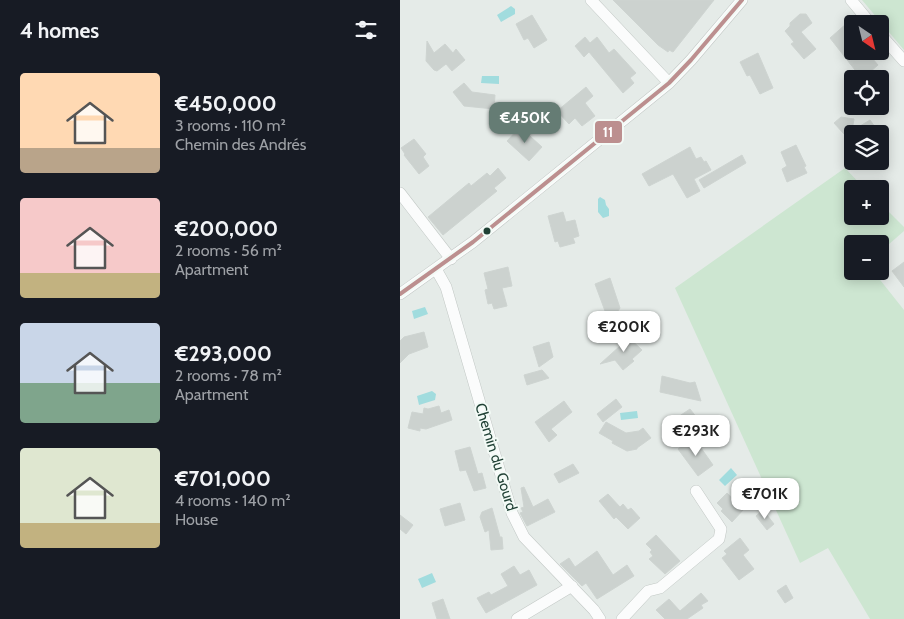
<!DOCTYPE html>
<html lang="en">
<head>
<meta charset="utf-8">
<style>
  body { margin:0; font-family:Cabin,sans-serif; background:#242831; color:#f1f3f6; height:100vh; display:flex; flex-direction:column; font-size:19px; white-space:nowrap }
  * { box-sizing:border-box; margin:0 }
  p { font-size:16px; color:#9ea1a6 }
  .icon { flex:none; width:28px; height:28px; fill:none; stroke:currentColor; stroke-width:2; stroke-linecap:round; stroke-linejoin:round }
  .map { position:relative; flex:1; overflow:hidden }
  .details { display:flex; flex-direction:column; background:#171b24; width:400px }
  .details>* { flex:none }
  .needle { width:32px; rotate:145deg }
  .buttons { position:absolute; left:444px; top:15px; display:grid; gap:10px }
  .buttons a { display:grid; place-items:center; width:45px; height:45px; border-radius:5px; background:#171b24; box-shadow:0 2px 12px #0003; font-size:25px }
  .price { position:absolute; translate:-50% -42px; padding:0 11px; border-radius:10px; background:#fff; color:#222; font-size:16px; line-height:32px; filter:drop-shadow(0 1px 2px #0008) }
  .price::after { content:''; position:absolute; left:50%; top:30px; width:15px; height:11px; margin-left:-8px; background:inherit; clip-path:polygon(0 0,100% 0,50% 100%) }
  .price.current { background:#657c74; color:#fff }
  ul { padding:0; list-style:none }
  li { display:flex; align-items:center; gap:15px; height:125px; padding:0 20px }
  li span { display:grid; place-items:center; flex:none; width:140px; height:100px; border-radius:5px; color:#555 }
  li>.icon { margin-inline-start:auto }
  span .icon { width:60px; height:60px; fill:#fffc; stroke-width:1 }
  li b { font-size:21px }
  h2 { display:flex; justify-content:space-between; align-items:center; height:60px; padding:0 20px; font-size:21px }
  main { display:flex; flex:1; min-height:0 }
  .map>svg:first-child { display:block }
  .green { fill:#cde6d1 }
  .water { fill:#a1dcde }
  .building { fill:#ccd2cf; stroke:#ced4d1 }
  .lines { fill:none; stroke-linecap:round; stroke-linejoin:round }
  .street-casing { stroke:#c2c8c5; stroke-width:12 }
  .street { stroke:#fbfcfc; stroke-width:11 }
  .bus-1-casing { stroke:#f3faf6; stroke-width:8 }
  .bus-1 { stroke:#bc8f8f; stroke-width:4 }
  .bus-dot { fill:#204135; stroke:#f3faf6; stroke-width:2 }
  .labels { text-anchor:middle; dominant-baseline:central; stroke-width:4; stroke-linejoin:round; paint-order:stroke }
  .street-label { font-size:15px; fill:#204135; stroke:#f3faf6 }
  .line-badge { stroke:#f3faf6; stroke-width:2 }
  .badge-label { font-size:14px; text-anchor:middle; font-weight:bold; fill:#fff }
</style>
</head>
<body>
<main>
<section class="details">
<h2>4 homes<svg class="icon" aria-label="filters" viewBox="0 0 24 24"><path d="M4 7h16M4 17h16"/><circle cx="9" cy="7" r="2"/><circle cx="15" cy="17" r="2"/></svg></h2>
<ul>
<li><span style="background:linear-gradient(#ffd9b3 75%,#b9a48a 0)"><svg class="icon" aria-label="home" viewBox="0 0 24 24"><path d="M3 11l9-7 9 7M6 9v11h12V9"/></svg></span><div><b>€450,000</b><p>3 rooms · 110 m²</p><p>Chemin des Andrés</p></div></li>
<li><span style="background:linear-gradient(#f6c9c9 75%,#c2b280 0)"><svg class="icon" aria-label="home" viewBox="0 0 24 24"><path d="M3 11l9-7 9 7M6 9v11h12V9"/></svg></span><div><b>€200,000</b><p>2 rooms · 56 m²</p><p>Apartment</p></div></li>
<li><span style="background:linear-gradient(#c9d6e8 60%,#7fa58c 0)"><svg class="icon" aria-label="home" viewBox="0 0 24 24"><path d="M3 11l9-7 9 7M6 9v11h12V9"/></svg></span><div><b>€293,000</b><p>2 rooms · 78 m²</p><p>Apartment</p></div></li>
<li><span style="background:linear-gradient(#dfe7d0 75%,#c2b280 0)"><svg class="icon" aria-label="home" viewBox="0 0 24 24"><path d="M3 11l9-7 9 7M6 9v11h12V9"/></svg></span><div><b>€701,000</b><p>4 rooms · 140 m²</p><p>House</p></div></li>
</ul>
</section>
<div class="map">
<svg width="504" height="619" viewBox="0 0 504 619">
  <rect width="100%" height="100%" fill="#e5ebe8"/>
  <path class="green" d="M462 0H504V50Z
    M445 168 465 189H452V216H480V203L504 227V231L480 252V244H452V271H473L504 310V619H470L428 548 400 563 275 288Z"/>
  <path class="water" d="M111 6 115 9V14L101 22 97 15Z
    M82 76H99V84L81 83Z
    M137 111 150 122 144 129 132 117 133 113Z
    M200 197 205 200 206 205 209 209V216L203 218 198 212V199Z
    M25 307 28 314 14 319 12 311Z
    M32 391 36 394 35 400 19 405 17 396Z
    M237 411 238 418 221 420 220 413Z
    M331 468 337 475 325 486 319 480Z
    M32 573 36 582 22 588 18 579Z"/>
  <path class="building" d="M213 0H314L273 52 269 50 268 52 258 45Z
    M400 14H406L412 23 401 32 416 49 404 59 391 44 394 42 385 31 390 26V23Z
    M132 15 147 40 134 48 128 38 124 40 116 24Z
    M446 24 452 33V51H466L478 65 462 79 430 38Z
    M185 37 190 43 197 37 209 53 214 49 236 73 230 78 234 83 223 93 189 52 184 57 175 46Z
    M27 41 34 53 45 44 53 53 56 49 65 60 52 71 46 64 37 71 34 70 26 61Z
    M358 53 373 88 360 94 350 75 347 76 340 62Z
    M64 83 72 92 95 95 94 109 64 106 53 92Z
    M186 87 193 96 185 103 195 116 182 126 175 118 169 124 157 111Z
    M441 117 454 119 452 131 470 120 480 134H451V136L444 134 434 123Z
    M120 127 142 147 129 161 107 141Z
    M14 139 26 154 23 157 29 166 19 174 4 155 5 154 1 148Z
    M396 145 406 166 404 167 407 173 387 182 382 169 387 166 381 152Z
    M290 147 296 159 301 157 304 162 306 161 311 170 294 179 300 191 287 198 273 174 249 186 242 174Z
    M342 155 346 163 304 188 299 180Z
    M98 168 106 178 94 188 97 191 43 235 28 217 69 183 71 186 87 173 90 176Z
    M163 212 166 222 175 220 179 236 173 238 175 243 160 247 158 241 155 242 148 216Z
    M504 262V287L492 271Z
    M108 267 112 286 102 288 107 306 94 309 92 303 88 304 85 290 88 289 84 273Z
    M210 278 220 308 207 327 199 321 205 311 195 284Z
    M24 332 28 347 9 354 0 363V341L4 337Z
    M227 336 242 350 232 359 234 361 223 370 215 360 200 364 220 346V342Z
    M149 342 153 357 139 367 133 347Z
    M142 370 149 378 127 385 124 375Z
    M262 376 290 383 295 382 301 401 260 392Z
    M216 399 222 407 203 422 197 414Z
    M164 401 172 412 151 429 157 435 149 442 135 422Z
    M39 406 41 413 49 410 52 420 26 429 20 428V431L8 428 12 412 23 414 24 408 28 409Z
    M290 409 297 418 285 427 278 417Z
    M206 422 226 433 239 431 243 428 251 438 237 448V449L227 451 212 443 213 441 199 433Z
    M294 438 313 465 298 476 278 449Z
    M70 447 78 474 82 473 86 488 74 491 66 470 60 471 55 451Z
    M173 464 179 473 159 483 154 474Z
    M124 487 133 507 148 499 155 512 127 526 120 513 123 512 121 508 124 507 121 488Z
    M327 493 344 509 332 522 321 511 323 509 317 503Z
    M208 494 220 507 223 504 228 510 231 508 240 518 228 529 216 517 214 519 199 501Z
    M60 503 65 520 45 526 40 509Z
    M92 508 100 537H102L103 549 91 550 89 530 85 532 80 517 82 512Z
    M363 510 374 524 367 530 356 516Z
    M0 515 13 525 6 534 0 529Z
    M256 535 280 561 265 574 249 559 253 556 250 552 252 550 246 544Z
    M340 538 349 550 343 555 354 569 339 580 322 558 327 554 324 551Z
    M197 551 213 575 227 565 234 576 197 599 186 583 182 586 160 564 169 558 175 567Z
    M114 566 120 575 129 570 137 585 86 613 77 598 89 592 91 595 108 586 101 574Z
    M386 585 393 598 385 603 377 591Z
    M301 593 308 601 301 605 303 608 287 619H265L256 610 269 599 280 611Z
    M43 599 50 619H37L32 603Z"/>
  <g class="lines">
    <g class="street-casing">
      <path id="street" d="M191 0 269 83
        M451 0 471 24
        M480 34 504 61
        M0 193 51 259
        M36 269 46 287 112 513 124 537 194 610 200 619
        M0 294 73 242 269 83 291 60 342 0
        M117 619 172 586
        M222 619 248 591 260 588 319 539 321 529 296 491"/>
    </g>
    <use href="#street" class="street"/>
    <g class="bus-1-casing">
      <path id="bus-1" d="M0 294 73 242 269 83 291 60 342 0"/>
    </g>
    <use href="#bus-1" class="bus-1"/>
  </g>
  <circle class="bus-dot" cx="87" cy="231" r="4.5"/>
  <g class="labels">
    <g class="street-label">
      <text transform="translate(96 457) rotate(73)">Chemin du Gourd</text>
    </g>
  </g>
  <rect class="line-badge" x="194" y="120" width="29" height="24" rx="5" fill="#bc8f8f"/>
  <g class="badge-label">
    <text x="208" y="137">11</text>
  </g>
</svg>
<div class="buttons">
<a><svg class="needle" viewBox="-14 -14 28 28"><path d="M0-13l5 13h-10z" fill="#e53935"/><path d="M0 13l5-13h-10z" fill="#9ea1a6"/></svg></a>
<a><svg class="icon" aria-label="locate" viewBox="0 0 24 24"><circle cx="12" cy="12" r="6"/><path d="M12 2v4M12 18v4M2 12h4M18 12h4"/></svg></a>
<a><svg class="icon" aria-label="layers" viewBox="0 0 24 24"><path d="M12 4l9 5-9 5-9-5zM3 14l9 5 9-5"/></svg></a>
<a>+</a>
<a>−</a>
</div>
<b class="price current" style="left:125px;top:144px">€450K</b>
<b class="price" style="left:224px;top:353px">€200K</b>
<b class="price" style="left:296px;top:457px">€293K</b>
<b class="price" style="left:365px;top:520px">€701K</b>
</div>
</main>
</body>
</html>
